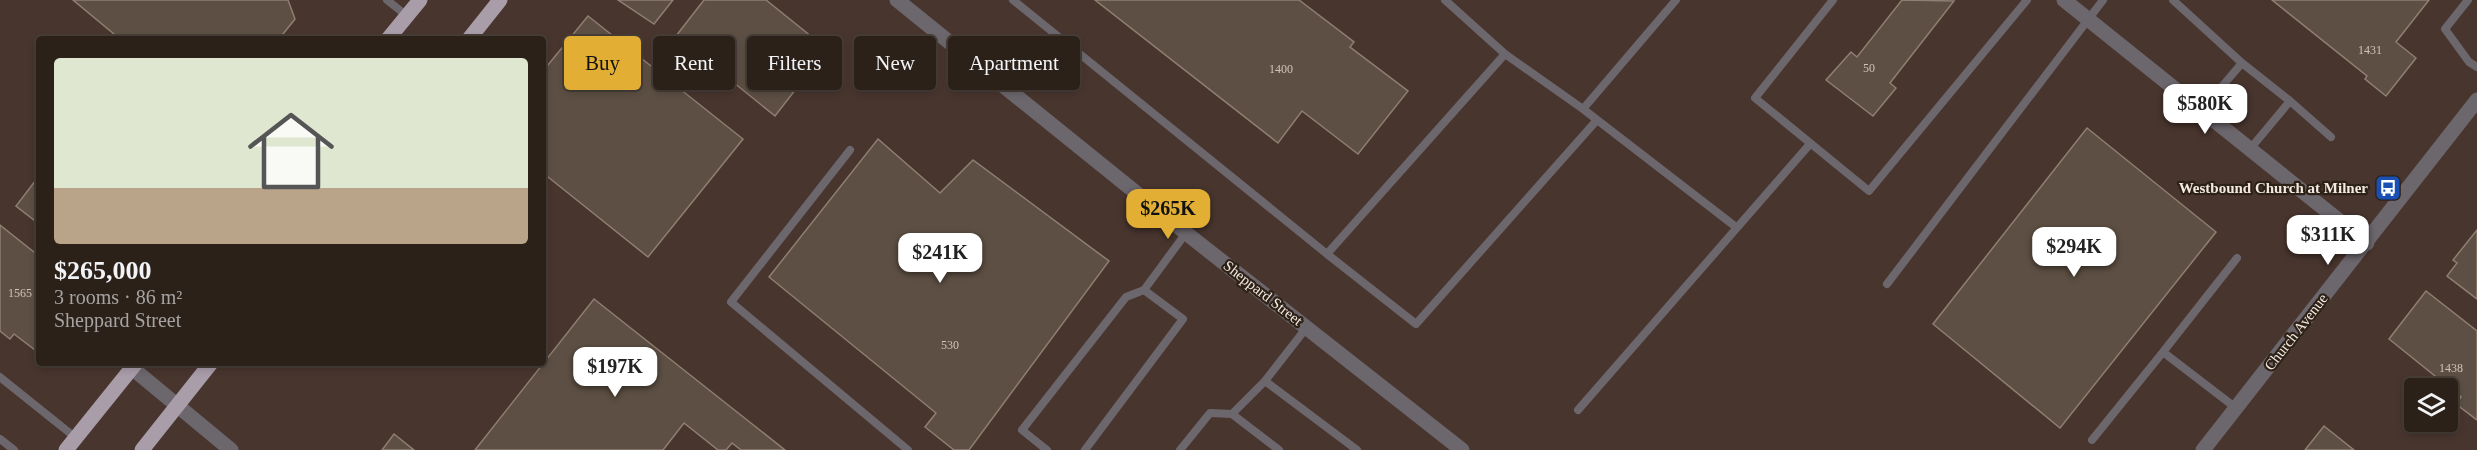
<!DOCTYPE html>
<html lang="en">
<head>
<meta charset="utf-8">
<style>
  body { margin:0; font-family:"Times New Roman",serif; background:#372e26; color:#f1f3f6; height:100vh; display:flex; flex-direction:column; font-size:22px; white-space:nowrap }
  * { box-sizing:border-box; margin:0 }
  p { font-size:20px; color:#a6a3a2 }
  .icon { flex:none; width:33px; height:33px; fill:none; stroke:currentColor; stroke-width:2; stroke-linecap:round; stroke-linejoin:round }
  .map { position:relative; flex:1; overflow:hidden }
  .details { position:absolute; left:36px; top:36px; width:510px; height:330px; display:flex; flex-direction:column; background:#2b2119; border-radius:6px; box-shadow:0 3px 9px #0003,0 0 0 2px #473e38 }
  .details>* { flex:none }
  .hud { position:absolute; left:564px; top:36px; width:570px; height:54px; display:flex; gap:12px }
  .fabs { position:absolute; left:2404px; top:378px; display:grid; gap:12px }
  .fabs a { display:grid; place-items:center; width:54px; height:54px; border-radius:6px; background:#2b2119; box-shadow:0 3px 9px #0003,0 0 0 2px #473e38; font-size:30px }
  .price { position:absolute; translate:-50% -51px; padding:0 14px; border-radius:12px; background:#fff; color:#222; font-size:20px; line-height:39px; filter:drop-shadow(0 2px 3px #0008) }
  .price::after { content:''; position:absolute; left:50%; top:36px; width:18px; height:14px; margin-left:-9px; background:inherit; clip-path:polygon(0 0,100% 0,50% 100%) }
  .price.selected { background:#e2af34; color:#111 }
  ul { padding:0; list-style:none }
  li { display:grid; align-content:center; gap:12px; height:318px; padding:0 18px }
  li span { display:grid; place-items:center; height:186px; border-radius:6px; color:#555 }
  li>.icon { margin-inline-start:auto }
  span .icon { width:108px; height:108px; fill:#fffc; stroke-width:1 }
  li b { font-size:26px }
  .chip { padding:0 21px; border-radius:6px; background:#2b2119; box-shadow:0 3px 9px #0003,0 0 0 2px #473e38; font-size:21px; line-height:54px }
  .chip.selected { background:#e2af34; color:#111 }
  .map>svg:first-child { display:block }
  .industrial { fill:#48352e; fill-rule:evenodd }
  .building { fill:#5d4f43; stroke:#8e7f72; stroke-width:1.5 }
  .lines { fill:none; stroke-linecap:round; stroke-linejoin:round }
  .service { stroke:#6c666d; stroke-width:8 }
  .minor { stroke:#6c666d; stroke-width:15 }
  .tertiary { stroke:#6c666d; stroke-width:15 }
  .primary { stroke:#aa9daa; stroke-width:15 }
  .labels { text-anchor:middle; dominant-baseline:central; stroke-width:4.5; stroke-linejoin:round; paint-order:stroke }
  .number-label { font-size:12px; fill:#cec3bb }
  .poi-label { font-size:15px; font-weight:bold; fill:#f3eae3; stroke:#2e2217; text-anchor:end }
  .street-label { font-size:15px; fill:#f3eae3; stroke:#2e2217 }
</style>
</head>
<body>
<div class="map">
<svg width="2477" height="450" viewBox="0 0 2477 450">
  <rect width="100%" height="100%" fill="#392c21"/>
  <path class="industrial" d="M0 0H2477V450H0ZM39 39H543V363H39ZM2415 388H2448V422H2415Z"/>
  <path class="building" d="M73 0H288L295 19 279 39H120Z
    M618 0H673L654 24Z
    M704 0H766L827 49 775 116 676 36Z
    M1095 0H1299L1354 42 1350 47 1408 91 1358 154 1302 111 1278 143Z
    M1902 0 1954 1 1890 83 1896 88 1873 116 1826 80 1851 52 1857 57Z
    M2272 0H2429L2396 42 2416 58 2386 96 2365 79 2367 76Z
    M588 16 743 139 648 257 543 173V71Z
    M2087 128 2216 232 2060 428 1933 324Z
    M878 139 940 193 973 160 1109 261 969 450H954L925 427 936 413 769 277Z
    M39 176V224L16 206Z
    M0 225 39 256V353L14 334 10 339 0 331Z
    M2477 230V299L2447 276 2457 263 2453 260Z
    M2426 291 2477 331V420L2456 404 2461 397 2389 339Z
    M594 299 785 450H741L732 443 726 450H718L684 423 663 450H475Z
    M2324 426 2354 450H2305Z
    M394 434 414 450H382Z"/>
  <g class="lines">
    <path class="service" d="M387 0 407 16
      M1013 0 1327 254 1505 54
      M1445 0 1505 54 1583 109 1736 227
      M1833 0 1755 98 1869 191 2027 0
      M2173 0 2242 63
      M2468 0 2445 29 2469 62 2477 67
      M2290 101 2331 137
      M1583 109 1676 0
      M2201 111 2242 63 2290 101 2250 149
      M850 150 731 302 908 450
      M1327 254 1416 324 1597 120
      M1887 284 2103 0
      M0 377 76 438
      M1265 381 1357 450
      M2236 408 2163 352 2237 258
      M1578 410 1810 144
      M1232 414 1279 450
      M0 439 14 450
      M2092 440 2163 352
      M1047 450 1022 430 1126 297 1144 290 1186 233
      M1085 450 1183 319 1144 290
      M1180 450 1210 413 1232 414 1265 381 1307 327"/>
    <path class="minor" d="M2064 0 2367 243
      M2203 450 2477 100"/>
    <path class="tertiary" d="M897 0 1186 233 1462 450
      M132 368 231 450"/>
    <path class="primary" d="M388 39 420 0
      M469 39 500 0
      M66 450 136 363
      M142 450 211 363"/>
  </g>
  <defs>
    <g id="bus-square" transform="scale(1.35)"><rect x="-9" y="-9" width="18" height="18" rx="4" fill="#1a4fb4" stroke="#2e2217"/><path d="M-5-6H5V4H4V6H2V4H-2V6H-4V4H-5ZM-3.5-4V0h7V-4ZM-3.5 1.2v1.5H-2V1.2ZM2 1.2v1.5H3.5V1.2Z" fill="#fff"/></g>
  </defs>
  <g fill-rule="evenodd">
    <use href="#bus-square" x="2388" y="188"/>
  </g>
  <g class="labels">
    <g class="number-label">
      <text x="2370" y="50">1431</text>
      <text x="1869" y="68">50</text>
      <text x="1281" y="69">1400</text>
      <text x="20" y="293">1565</text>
      <text x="950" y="345">530</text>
      <text x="2451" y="368">1438</text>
    </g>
    <g class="poi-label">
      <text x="2368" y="188">Westbound Church at Milner</text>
    </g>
    <g class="street-label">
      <text transform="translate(1263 293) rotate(38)">Sheppard Street</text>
      <text transform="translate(2296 332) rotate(-52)">Church Avenue</text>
    </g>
  </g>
</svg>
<div class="fabs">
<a><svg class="icon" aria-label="layers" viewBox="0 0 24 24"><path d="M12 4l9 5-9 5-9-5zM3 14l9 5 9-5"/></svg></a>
</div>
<b class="price" style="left:2205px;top:135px">$580K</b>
<b class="price selected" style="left:1168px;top:240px">$265K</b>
<b class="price" style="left:2328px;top:266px">$311K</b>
<b class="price" style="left:2074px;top:278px">$294K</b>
<b class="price" style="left:940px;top:284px">$241K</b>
<b class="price" style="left:615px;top:398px">$197K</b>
<div class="hud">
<a class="chip selected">Buy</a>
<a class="chip">Rent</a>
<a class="chip">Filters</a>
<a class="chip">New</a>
<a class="chip">Apartment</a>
</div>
<section class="details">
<ul>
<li><span style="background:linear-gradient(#dfe7d0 70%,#b9a48a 0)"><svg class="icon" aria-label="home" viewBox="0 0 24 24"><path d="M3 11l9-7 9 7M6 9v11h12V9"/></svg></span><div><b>$265,000</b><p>3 rooms · 86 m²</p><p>Sheppard Street</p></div></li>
</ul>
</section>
</div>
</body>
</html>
